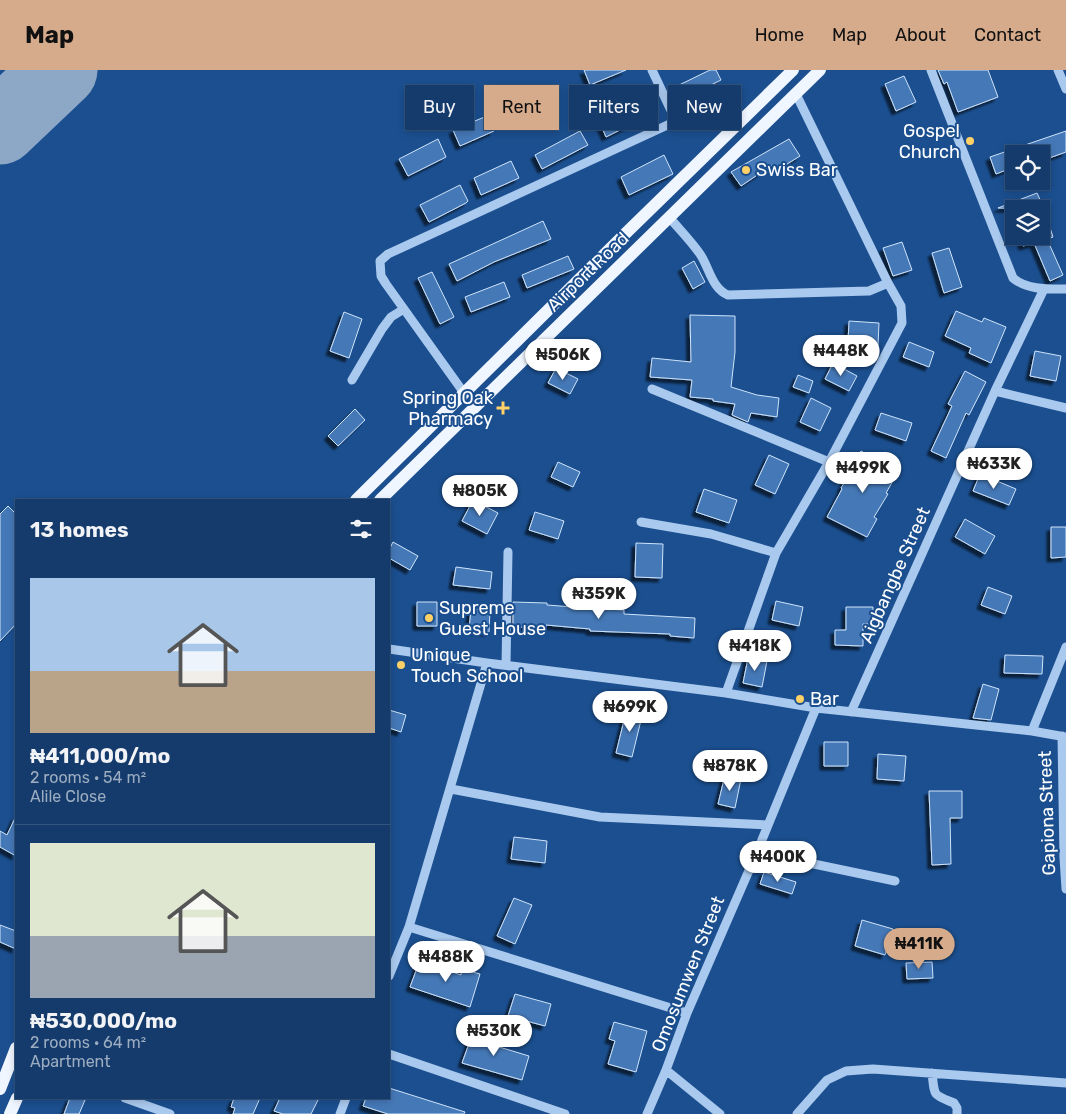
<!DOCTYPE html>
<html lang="en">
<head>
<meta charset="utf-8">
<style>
  body { margin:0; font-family:Rubik,sans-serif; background:#214673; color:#f1f3f6; height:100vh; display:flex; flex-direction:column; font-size:19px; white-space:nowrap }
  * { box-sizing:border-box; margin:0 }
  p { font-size:16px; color:#9dadc1 }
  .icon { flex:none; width:28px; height:28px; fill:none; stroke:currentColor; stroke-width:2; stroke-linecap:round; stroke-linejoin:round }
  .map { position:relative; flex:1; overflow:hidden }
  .panel { position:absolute; left:15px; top:429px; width:375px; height:600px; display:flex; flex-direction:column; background:#143b6b; border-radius:0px; box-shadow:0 2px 8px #0003,0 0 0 1px #33557e }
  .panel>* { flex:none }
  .guide { position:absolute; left:405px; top:15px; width:475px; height:45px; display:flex; gap:10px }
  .tools { position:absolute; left:1005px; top:75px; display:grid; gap:10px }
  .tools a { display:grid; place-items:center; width:45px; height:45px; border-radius:0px; background:#143b6b; box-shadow:0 2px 8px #0003,0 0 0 1px #33557e; font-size:25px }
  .price { position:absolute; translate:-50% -42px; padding:0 11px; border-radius:18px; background:#fff; color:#222; font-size:16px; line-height:32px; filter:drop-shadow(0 1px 2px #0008) }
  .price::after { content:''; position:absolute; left:50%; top:30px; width:15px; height:11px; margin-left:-8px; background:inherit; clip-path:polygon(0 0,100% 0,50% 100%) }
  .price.selected { background:#d6ab8b; color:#111 }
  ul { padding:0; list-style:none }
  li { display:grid; align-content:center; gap:10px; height:265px; padding:0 15px }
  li+li { border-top:1px solid #33557e }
  li span { display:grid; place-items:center; height:155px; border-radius:0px; color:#555 }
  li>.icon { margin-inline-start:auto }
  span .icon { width:90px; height:90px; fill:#fffc; stroke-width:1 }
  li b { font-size:21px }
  h2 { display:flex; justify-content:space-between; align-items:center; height:60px; padding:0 15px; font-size:21px }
  .pill { padding:0 18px; border-radius:0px; background:#143b6b; box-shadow:0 2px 8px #0003,0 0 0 1px #33557e; font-size:18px; line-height:45px }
  .pill.selected { background:#d6ab8b; color:#111 }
  header { display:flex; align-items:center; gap:30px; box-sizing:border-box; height:70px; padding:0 25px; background:#d6ab8b; color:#111 }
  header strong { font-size:24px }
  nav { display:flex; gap:28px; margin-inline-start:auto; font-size:18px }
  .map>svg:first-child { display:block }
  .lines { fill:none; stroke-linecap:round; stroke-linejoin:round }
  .runway { stroke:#8da7c7; stroke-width:75 }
  .building { fill:#4478b7; stroke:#cfe3fa; filter:url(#shadow) }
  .minor { stroke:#a9c9ee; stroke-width:9 }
  .major { stroke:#f0f6ff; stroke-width:12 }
  .poi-dot { fill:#ffd166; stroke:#1b4f8f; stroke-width:2 }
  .labels { text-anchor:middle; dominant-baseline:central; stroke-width:4; stroke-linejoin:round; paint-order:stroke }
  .poi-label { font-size:18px; fill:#fff; stroke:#1b4f8f; text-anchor:start }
  .street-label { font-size:18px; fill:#fff; stroke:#1b4f8f }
</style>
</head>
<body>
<header>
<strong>Map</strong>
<nav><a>Home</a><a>Map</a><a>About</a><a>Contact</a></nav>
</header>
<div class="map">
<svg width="1066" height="1044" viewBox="0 0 1066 1044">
  <defs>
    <filter id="shadow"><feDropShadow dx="-4" dy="4" stdDeviation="1" flood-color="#0009"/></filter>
  </defs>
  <rect width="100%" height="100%" fill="#1b4f8f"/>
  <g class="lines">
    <path class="runway" d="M0 57 60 0"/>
  </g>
  <path class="building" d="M584 0H626L590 15Z
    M710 0H716L721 10 681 30 675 17Z
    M938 0H988L998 27 958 42 947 12 944 14Z
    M904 6 916 32 896 41 885 14Z
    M551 17 558 32 519 50 512 34Z
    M640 34 646 47 606 67 600 53Z
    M487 46 494 61 460 76 453 60Z
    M580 61 588 75 542 99 535 85Z
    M1066 61V82L1041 91V84H1014V97L996 104 990 87Z
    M438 69 446 87 408 106 399 89Z
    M789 69 800 86 776 101 772 95 741 116 731 102Z
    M664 85 673 104 629 125 621 107Z
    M511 91 519 108 481 125 474 108Z
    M460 115 468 131 466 133 429 152 420 135Z
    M1037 123 1043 136 1053 167 1047 169 1063 205 1050 211 1034 173 1023 176 1020 166H1041V139L998 138Z
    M543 151 551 169 494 192 457 211 449 194Z
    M902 172 912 200 893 206 883 178Z
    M949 178 962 217 944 223 932 183Z
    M568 186 574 199 527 218 522 205Z
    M694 191 705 212 693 219 682 198Z
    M432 202 454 247 440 254 418 208Z
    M504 212 510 227 471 242 465 227Z
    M956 241 982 252 984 248 1006 257 991 293 969 283 971 278 945 266Z
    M344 242 362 249 349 288 330 281Z
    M690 245 735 246V282L731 317 757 325 779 328 777 347 751 343 748 352 732 345 735 334 713 331V329L690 327 692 310 650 307 652 288 691 292Z
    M849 251 879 253 878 275 848 273Z
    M909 272 934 282 929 297 903 287Z
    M1035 281 1061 286 1056 311 1030 306Z
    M833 293 857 306 849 321 825 309Z
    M556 298 578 309 570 324 548 313Z
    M965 301 986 312 969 345 966 343 946 388 931 381 952 336 948 334Z
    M798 305 813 311 809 323 793 317Z
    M811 328 831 338 820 361 800 352Z
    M355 339 365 350 338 376 328 366Z
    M881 343 912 353 906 371 875 360Z
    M861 381 898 402 886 423 888 424 874 447 877 449 867 467 827 447 842 419 841 418 855 395 853 393Z
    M769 385 789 394 775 424 755 415Z
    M558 392 580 402 573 417 551 407Z
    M980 404 1016 419 1009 435 973 421Z
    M704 419 737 430 729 453 696 442Z
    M473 430 498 443 487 464 462 451Z
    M8 436 16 444V554L0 571V444Z
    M535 442 564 451 558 469 529 460Z
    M965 449 995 466 985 484 955 467Z
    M1051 457H1066V487L1051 488Z
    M393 472 418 486 410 500 389 488V480Z
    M636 473 663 474 662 508 635 507Z
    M456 497 492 502 490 519 453 515Z
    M988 517 1012 526 1005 544 981 535Z
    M776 531 803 537 799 556 772 550Z
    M417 532H437V556H417Z
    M513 532 547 533V535L586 538 624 540V544L695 548 694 568 670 566V564L590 561V559L546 555V558L513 557Z
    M846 537H873V554H863V576L835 575V560H846Z
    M471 539 490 540 489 562 469 560Z
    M1005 585 1043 586 1042 604 1004 603Z
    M748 588 767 591 762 617 743 613Z
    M983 614 999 619 991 650 973 648Z
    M627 638 643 642 632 687 616 683Z
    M389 640 406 645 401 662 389 658Z
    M824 672H848V696H824Z
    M878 684 906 686 904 711 877 709Z
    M725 705 741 709 735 738 718 734Z
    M929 721H962V748H950L951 794 932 795Z
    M16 746V786L0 777V761L7 765Z
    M514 767 547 771 545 793 511 789Z
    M764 802 796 812 792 824 760 814Z
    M514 828 532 835 515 874 497 866Z
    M862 850 893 859 885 885 855 876Z
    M0 855 16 861V879L0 872Z
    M420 890 461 905 462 899 480 904 470 937 410 917Z
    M932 892 933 908 907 909 906 893Z
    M515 924 551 934 545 956 508 946Z
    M614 952 647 961 636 1002 608 994 615 971 609 969Z
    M475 957 490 962 486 973 529 986 522 1010 462 993Z
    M389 1018 465 1042 464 1044H388L363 1036 366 1028H389Z
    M70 1028H79L85 1030 79 1044H64Z
    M234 1028H260L253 1044H233L235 1038 231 1037Z
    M280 1028H319L311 1044H283L274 1041Z"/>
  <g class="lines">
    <path class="minor" d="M652 0 676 51
      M931 0 1013 208C1027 220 1048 219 1066 219
      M1058 0 1066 19
      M669 147C679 159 691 171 700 184 709 197 712 219 728 225L869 221 888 213
      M352 310 382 259 391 247 404 239
      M652 319 829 392
      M995 321 1066 338
      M464 323 386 214 381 206 380 191 388 184 726 28
      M641 452 711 464 776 483
      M389 579 487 593 726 623 816 638 1032 661 1066 667
      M506 595 508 482
      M726 623 776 483 829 392 902 253 901 236 888 213 796 24
      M851 642 995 321 1044 219
      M1032 661 1066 577
      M1062 666 1064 788 1066 819
      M451 719 600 747 767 755
      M757 782 895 811
      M409 857 687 943
      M389 906 409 857 487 593
      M389 984 565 1044
      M666 1000 720 1044
      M932 1003C935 1027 932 1024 954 1033L957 1038V1044
      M125 1028 170 1044
      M340 1044 346 1028
      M647 1044 666 1000 687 943 757 782 816 638
      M797 1044 827 1010 846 1001 873 999 1066 1013"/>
    <path class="major" d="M356 430 626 163 793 0
      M380 430 820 0
      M0 1019 16 978
      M10 1044 17 1028"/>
  </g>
  <g class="poi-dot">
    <circle cx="970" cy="71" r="5"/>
    <circle cx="746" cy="100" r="5"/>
    <path d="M500.5 330.5h5v5h5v5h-5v5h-5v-5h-5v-5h5z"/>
    <circle cx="429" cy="548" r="5"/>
    <circle cx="401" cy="595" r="5"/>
    <circle cx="800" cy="629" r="5"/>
  </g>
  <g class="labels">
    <g class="poi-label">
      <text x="960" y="61" text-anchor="end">Gospel<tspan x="960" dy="21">Church</tspan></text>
      <text x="756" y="100">Swiss Bar</text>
      <text x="493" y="328" text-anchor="end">Spring Oak<tspan x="493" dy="21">Pharmacy</tspan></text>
      <text x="439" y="538">Supreme<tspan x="439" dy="21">Guest House</tspan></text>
      <text x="411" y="585">Unique<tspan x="411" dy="21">Touch School</tspan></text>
      <text x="810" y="629">Bar</text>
    </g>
    <g class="street-label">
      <text transform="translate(588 202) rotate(-44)">Airport Road</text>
      <text transform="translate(895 505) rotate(-66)">Aigbangbe Street</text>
      <text transform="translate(1047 743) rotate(-92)">Gapiona Street</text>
      <text transform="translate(688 904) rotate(-68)">Omosumwen Street</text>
    </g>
  </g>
</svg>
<div class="tools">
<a><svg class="icon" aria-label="locate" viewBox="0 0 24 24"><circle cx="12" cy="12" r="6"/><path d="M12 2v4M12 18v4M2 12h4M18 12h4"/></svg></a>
<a><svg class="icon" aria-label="layers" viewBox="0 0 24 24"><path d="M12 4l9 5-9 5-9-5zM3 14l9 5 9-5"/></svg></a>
</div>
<b class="price" style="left:841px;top:307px">₦448K</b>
<b class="price" style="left:563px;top:311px">₦506K</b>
<b class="price" style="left:994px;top:420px">₦633K</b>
<b class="price" style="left:863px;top:424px">₦499K</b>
<b class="price" style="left:480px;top:447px">₦805K</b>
<b class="price" style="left:599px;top:550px">₦359K</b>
<b class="price" style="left:755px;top:602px">₦418K</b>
<b class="price" style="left:630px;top:663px">₦699K</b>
<b class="price" style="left:730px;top:722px">₦878K</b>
<b class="price" style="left:778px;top:813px">₦400K</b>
<b class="price selected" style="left:919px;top:900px">₦411K</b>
<b class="price" style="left:446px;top:913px">₦488K</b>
<b class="price" style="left:494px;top:987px">₦530K</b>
<div class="guide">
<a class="pill">Buy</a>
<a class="pill selected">Rent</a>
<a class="pill">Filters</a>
<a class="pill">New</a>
</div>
<section class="panel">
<h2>13 homes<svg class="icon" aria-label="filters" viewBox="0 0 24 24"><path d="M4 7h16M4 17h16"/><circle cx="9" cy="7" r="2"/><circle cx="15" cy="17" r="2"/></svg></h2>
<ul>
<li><span style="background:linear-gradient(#a9c7e8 60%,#b9a48a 0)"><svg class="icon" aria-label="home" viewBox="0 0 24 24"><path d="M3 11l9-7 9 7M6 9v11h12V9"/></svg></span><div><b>₦411,000/mo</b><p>2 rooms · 54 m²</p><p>Alile Close</p></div></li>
<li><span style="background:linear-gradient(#dfe7d0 60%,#9aa5b1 0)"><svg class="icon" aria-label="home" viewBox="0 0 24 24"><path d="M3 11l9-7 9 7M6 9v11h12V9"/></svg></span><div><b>₦530,000/mo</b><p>2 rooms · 64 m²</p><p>Apartment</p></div></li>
</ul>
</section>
</div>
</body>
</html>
